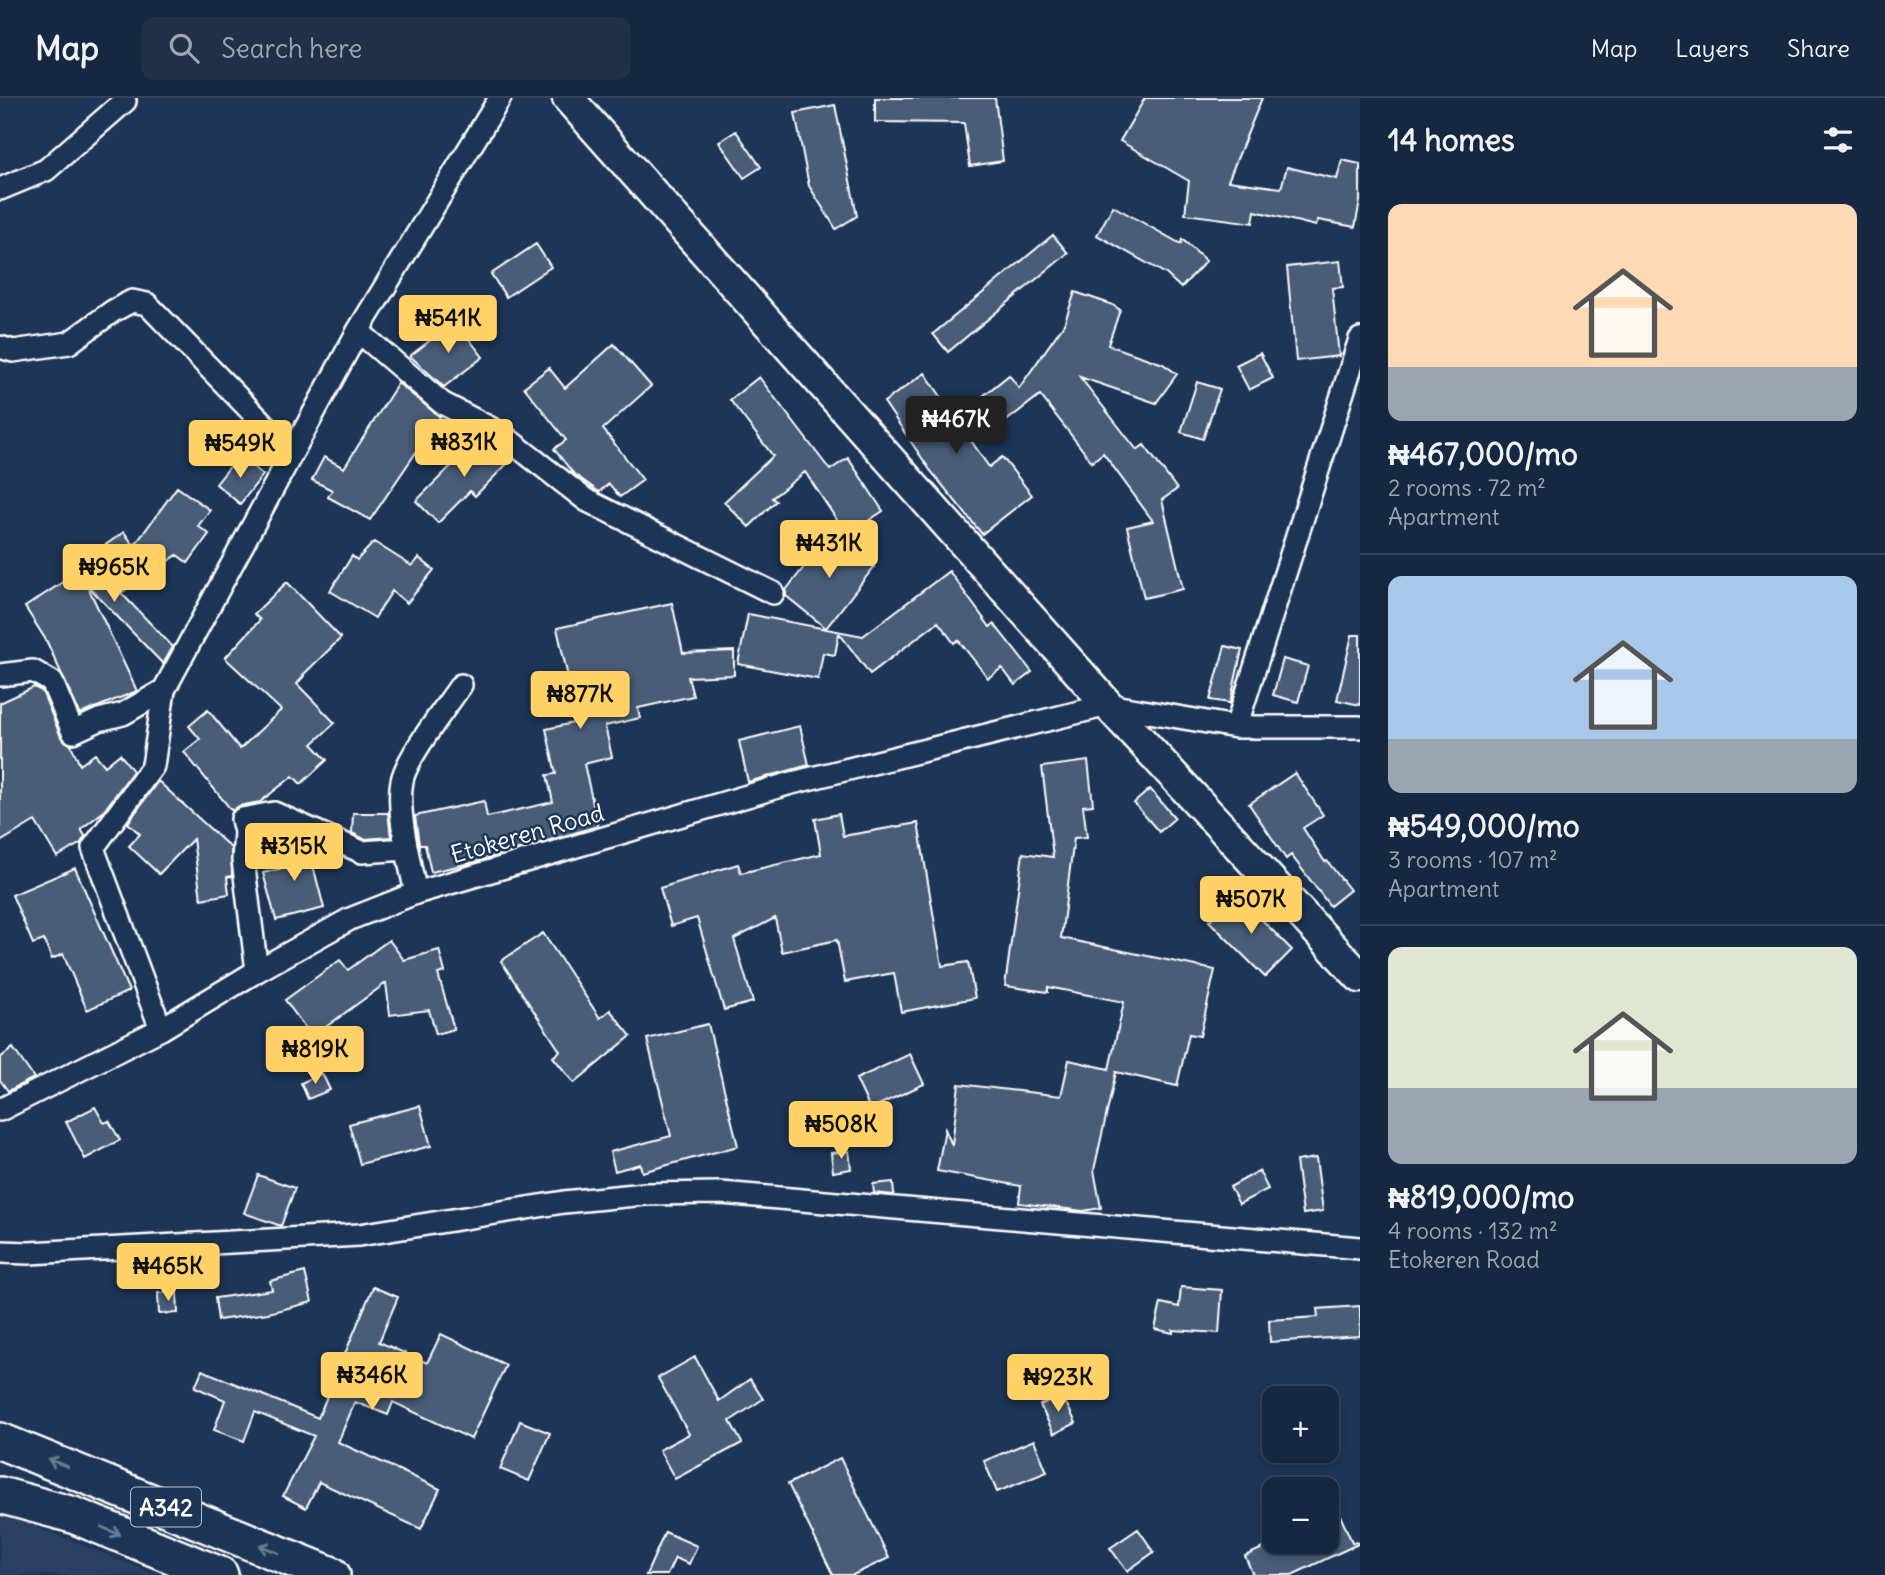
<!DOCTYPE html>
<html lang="en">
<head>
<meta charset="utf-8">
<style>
  body { margin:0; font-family:Delius,sans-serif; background:#1f3048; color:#f1f3f6; height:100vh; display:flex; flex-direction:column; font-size:26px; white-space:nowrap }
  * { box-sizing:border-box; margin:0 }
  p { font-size:23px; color:#9ea6b1 }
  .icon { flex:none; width:38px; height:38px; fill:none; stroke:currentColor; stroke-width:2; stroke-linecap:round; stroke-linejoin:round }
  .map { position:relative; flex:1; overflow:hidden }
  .sheet { display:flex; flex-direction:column; background:#162841; width:525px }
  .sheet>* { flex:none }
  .buttons { position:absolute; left:1262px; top:1288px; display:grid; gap:14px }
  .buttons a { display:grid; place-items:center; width:77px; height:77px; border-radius:14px; background:#162841; box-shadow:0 4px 10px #0003,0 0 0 2px #35445a; font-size:35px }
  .price { position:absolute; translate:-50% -60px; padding:0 16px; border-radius:7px; background:#ffd166; color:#111; font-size:23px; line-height:46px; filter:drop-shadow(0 2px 4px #0008) }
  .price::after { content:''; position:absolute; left:50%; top:42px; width:21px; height:16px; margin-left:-10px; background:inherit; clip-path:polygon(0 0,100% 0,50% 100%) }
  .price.current { background:#222; color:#fff }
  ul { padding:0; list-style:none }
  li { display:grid; align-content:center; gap:14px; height:371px; padding:0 28px }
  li+li { border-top:2px solid #35445a }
  li span { display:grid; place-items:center; height:217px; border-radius:14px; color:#555 }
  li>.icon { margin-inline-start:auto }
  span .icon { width:126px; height:126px; fill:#fffc; stroke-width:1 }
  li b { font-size:30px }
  h2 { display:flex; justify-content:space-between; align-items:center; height:84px; padding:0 28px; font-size:30px }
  header { display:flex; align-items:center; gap:42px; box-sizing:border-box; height:98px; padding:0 35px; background:#162841; border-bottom:2px solid #35445a }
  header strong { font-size:33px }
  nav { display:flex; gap:38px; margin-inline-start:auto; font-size:24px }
  .search { width:490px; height:63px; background:#1f3048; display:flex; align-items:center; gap:18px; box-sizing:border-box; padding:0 24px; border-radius:14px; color:#9ea6b1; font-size:26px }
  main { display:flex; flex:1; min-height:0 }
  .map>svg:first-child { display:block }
  .built { fill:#2a4161 }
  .building { fill:#4a5d79; stroke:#fff; stroke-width:2 }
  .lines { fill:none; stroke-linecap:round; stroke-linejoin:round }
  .minor-casing { stroke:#fff; stroke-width:26 }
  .secondary-casing { stroke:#fff; stroke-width:35 }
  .trunk-casing { stroke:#fff; stroke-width:40 }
  .minor { stroke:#1d3557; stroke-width:21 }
  .secondary { stroke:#1d3557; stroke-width:30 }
  .trunk { stroke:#1d3557; stroke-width:35 }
  .oneway { stroke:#6c7c92 }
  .labels { text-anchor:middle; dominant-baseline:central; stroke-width:5; stroke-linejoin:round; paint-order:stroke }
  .shield { fill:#1d3557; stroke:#bbc2cd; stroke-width:2 }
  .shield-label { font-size:23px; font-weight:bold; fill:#fff }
  .street-label { font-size:24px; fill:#fff; stroke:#1d3557 }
</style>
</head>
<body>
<header>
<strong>Map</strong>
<div class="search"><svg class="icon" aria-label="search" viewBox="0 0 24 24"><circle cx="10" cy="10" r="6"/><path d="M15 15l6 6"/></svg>Search here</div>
<nav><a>Map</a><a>Layers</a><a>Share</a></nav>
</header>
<main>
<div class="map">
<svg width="1360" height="1477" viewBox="0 0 1360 1477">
  <rect width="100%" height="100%" fill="#1d3557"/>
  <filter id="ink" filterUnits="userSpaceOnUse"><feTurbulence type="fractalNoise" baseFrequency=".0143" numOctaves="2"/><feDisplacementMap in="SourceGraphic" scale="14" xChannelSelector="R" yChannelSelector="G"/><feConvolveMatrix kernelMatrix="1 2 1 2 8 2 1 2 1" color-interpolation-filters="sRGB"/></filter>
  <g filter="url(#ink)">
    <path class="built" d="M0 1416 62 1439 157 1477H0Z"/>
    <path class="building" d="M875 0H995L1003 63 970 68 964 25 875 24Z
      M1145 0H1262L1228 83 1281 90 1287 69 1337 81 1342 62 1360 66V103L1355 129 1318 122 1316 128 1255 113 1253 125 1185 116 1189 83 1120 43Z
      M835 7 857 118 836 131 809 88 795 15Z
      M736 33 761 69 744 80 719 44Z
      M1113 108 1181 146 1182 141 1206 163 1181 190 1166 176 1097 137Z
      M1053 137 1068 155 948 254 933 236Z
      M536 146 551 169 506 199 491 176Z
      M1340 163 1343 189 1332 190 1339 258 1296 263 1287 169Z
      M1075 194 1113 207 1120 212 1108 247 1163 266 1177 276 1156 305 1080 279 1137 352 1144 347 1177 391 1162 402 1183 491 1144 500 1127 429 1153 423 1103 355 1092 364 1040 297 996 331 993 328 999 318 983 298 1009 277 1019 290 1064 226Z
      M455 223 483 259 444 289 410 258Z
      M614 246 651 288 603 331 643 382 620 399 609 386 599 394 573 375 554 351 566 342 524 289 549 270 565 290Z
      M1260 255 1273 280 1249 292 1236 267Z
      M925 275 989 369 1002 359 1032 397 982 436 930 372 884 304Z
      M759 279 830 372 848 360 883 413 847 437 805 374 772 400 776 403 749 429 724 404 773 358 730 302Z
      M1197 284 1220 291 1203 341 1181 334Z
      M398 285 440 319 370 422 328 399 332 392 312 382 324 359 344 370Z
      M480 339 512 361 475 398 470 393 438 425 416 403Z
      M239 357 263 377 240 406 216 386Z
      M177 389 210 412 198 428 209 436 188 465 177 457 121 495 173 549 163 566 87 487 137 593 80 616 46 542 25 509 87 468 83 463 124 434 134 448Z
      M831 435 874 469 826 530 786 498V492Z
      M374 444 412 468 419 460 434 472 407 505 392 493 375 520 330 493 352 458 357 462Z
      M949 473 990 529 994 526 1032 574 1015 587 1002 570 988 580 958 542 954 545 938 524 870 576 839 535 835 557 823 555 818 581 738 566 748 516 863 538Z
      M287 484 341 540 303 577 304 578 297 586 335 625 312 646 327 662 301 686 293 678 260 704 239 708 232 713 184 654 200 641 189 628 208 612 240 651 281 612 225 560 260 522 254 516Z
      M672 505 683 555 734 553V577L688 579 693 598 638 610 640 620 605 628 612 659 584 666 598 728 475 764 431 774 425 747H419L415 718 484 703 487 719 553 704 547 677 556 676 546 631 578 624 557 530Z
      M1352 537H1360V607L1337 602Z
      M1225 548 1242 552 1230 605 1210 602Z
      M1283 561 1308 568 1298 604 1273 597Z
      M34 589 42 593 61 639 71 647 80 667 95 656 105 668 120 656 133 673 103 714 81 731 85 738 81 745 57 759 35 723 0 744V605Z
      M800 628 809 667 748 684 739 643Z
      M1088 663 1093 707 1083 708 1087 739 1074 740 1061 840 1215 872 1200 938 1189 936 1177 988 1116 974 1094 1072 1101 1110 1083 1113 1019 1105 1021 1088 937 1073 945 1031 952 1047 959 986 1061 998 1069 962 1109 971 1124 904 1048 889V894L1005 888 1023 755 1053 759 1042 669Z
      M1295 675 1323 717 1303 730 1325 764 1327 763 1350 792 1330 808 1291 757 1286 761 1249 706Z
      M158 683 231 750 232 778 227 779 229 796 201 801 193 741 159 776 129 748 140 736 128 725Z
      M1150 691 1175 720 1159 734 1134 705Z
      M353 715H388L391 739 364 741 352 735Z
      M839 716 843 738 918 725 942 868 968 864 975 900 901 914 894 875 845 884 837 842 782 854 775 820 734 841 753 904 724 912 697 820 671 828 660 790 738 766 741 775 821 756 815 721Z
      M297 740 307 744 324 810 276 822 263 775 288 769 282 744Z
      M75 770 129 893 87 912 63 856 52 861 44 842 33 846 12 797Z
      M1236 796 1292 852 1265 879 1209 823Z
      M543 835 600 920 610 912 631 938 574 985 553 959 560 953 501 863Z
      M389 842 404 862 439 852 445 874 438 876 454 931 436 936 429 912 390 917 386 885 312 939 285 902 340 862 348 872Z
      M708 926 738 1048 642 1074 640 1066 615 1073 610 1054 671 1038 647 941Z
      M13 950 34 980 8 993 0 982V960Z
      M910 956 924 986 870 1011 856 981Z
      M322 975 330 992 308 1001 301 985Z
      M420 1008 431 1048 360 1066 349 1026Z
      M95 1009 104 1025 109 1023 120 1042 85 1061 66 1024Z
      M849 1053 851 1071 833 1074 831 1055Z
      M1316 1060 1323 1113 1303 1116 1296 1063Z
      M1259 1073 1268 1091 1239 1106 1230 1089Z
      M258 1077 295 1090 281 1128 244 1115Z
      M893 1084 894 1097 874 1095 873 1086Z
      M305 1174 312 1204 268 1215 218 1222 215 1200 272 1192 270 1183Z
      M373 1189 398 1199 379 1244 427 1265 441 1236 506 1267 471 1341 393 1304 388 1317 355 1304 338 1344 440 1391 421 1431 319 1384 306 1410 283 1398 314 1338 255 1314 244 1343 214 1332 225 1302 195 1289 202 1272 318 1320Z
      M1181 1189 1222 1192 1219 1235 1173 1232V1235L1155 1231 1161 1205 1179 1209Z
      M177 1194 178 1215 159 1216 158 1195Z
      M1360 1208V1238L1270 1244 1269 1222 1318 1219 1317 1211Z
      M695 1259 719 1303 750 1281 763 1301 730 1323 742 1345 675 1381 659 1352 689 1336 658 1280Z
      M1062 1297 1076 1325 1054 1336 1040 1307Z
      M520 1323 550 1335 529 1383 500 1371Z
      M1034 1342 1047 1374 997 1394 984 1363Z
      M840 1360 889 1460 853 1477H833L788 1386Z
      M1326 1386 1352 1444 1360 1445 1292 1477H1253L1245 1458 1276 1444H1326Z
      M1138 1431 1154 1454 1127 1473 1110 1450Z
      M665 1434 697 1448 689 1466 675 1460 667 1477H646Z"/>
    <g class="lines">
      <g class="minor-casing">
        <path id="minor" d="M0 91 46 72 125 3
          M358 233 442 305 500 335 586 402 773 495
          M0 249 13 253 69 245 113 213 132 203 147 206 292 355
          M0 577 33 573 52 584 73 634 99 622 123 616 164 592
          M1236 629 1360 241
          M416 795C410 767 396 711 402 683 406 660 446 609 461 587
          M257 873 243 762 245 734 242 721 274 715 362 754 407 751
          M161 931 93 750 153 668 164 592 358 233 500 0
          M0 1012 161 931 257 873 350 821 416 795 788 686 1108 607 1236 629H1360
          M0 1154 29 1155 359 1137 564 1104 645 1096 721 1095 1360 1150"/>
      </g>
      <g class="secondary-casing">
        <path id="secondary" d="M568 0 1108 607 1360 879"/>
      </g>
      <g class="trunk-casing">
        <path id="trunk" d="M0 1343 332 1477
          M0 1397 73 1417 220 1477"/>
      </g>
      <use href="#minor" class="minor"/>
      <use href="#secondary" class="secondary"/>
      <use href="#trunk" class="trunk"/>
    </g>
    <defs><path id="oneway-shaft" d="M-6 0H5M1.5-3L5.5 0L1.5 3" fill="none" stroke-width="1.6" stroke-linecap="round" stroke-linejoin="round" transform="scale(1.75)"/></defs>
    <g class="oneway">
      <use href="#oneway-shaft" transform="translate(58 1365) rotate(-159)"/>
      <use href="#oneway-shaft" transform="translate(111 1433) rotate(23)"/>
      <use href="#oneway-shaft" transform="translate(269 1451) rotate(-158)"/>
    </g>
  </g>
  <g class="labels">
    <rect class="shield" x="131" y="1389.5" width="70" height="39" rx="5"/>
    <g class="shield-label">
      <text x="166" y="1409">A342</text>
    </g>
    <g class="street-label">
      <text transform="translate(527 735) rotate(-16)">Etokeren Road</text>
    </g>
  </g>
</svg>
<div class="buttons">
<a>+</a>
<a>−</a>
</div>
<b class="price" style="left:448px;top:257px">₦541K</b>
<b class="price current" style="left:956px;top:358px">₦467K</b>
<b class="price" style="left:464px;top:381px">₦831K</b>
<b class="price" style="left:240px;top:382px">₦549K</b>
<b class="price" style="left:829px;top:482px">₦431K</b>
<b class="price" style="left:114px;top:506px">₦965K</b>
<b class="price" style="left:580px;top:633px">₦877K</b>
<b class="price" style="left:294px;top:785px">₦315K</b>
<b class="price" style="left:1251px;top:838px">₦507K</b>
<b class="price" style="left:315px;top:988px">₦819K</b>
<b class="price" style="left:841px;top:1063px">₦508K</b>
<b class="price" style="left:168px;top:1205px">₦465K</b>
<b class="price" style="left:372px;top:1314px">₦346K</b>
<b class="price" style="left:1058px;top:1316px">₦923K</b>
</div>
<section class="sheet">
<h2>14 homes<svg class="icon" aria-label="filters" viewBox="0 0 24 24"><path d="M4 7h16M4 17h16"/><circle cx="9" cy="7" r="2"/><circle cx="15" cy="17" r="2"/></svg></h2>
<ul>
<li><span style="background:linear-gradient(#ffd9b3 75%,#9aa5b1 0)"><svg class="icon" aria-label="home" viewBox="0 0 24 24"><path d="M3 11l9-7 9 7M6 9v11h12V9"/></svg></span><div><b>₦467,000/mo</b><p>2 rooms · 72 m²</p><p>Apartment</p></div></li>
<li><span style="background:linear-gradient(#a9c7e8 75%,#9aa5b1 0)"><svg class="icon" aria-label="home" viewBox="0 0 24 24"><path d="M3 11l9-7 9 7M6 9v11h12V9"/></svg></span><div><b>₦549,000/mo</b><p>3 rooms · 107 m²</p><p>Apartment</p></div></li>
<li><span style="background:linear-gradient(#dfe7d0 65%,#9aa5b1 0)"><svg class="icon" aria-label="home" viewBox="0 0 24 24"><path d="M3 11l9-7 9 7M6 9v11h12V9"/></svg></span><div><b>₦819,000/mo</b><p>4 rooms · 132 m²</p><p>Etokeren Road</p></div></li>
</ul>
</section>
</main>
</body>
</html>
